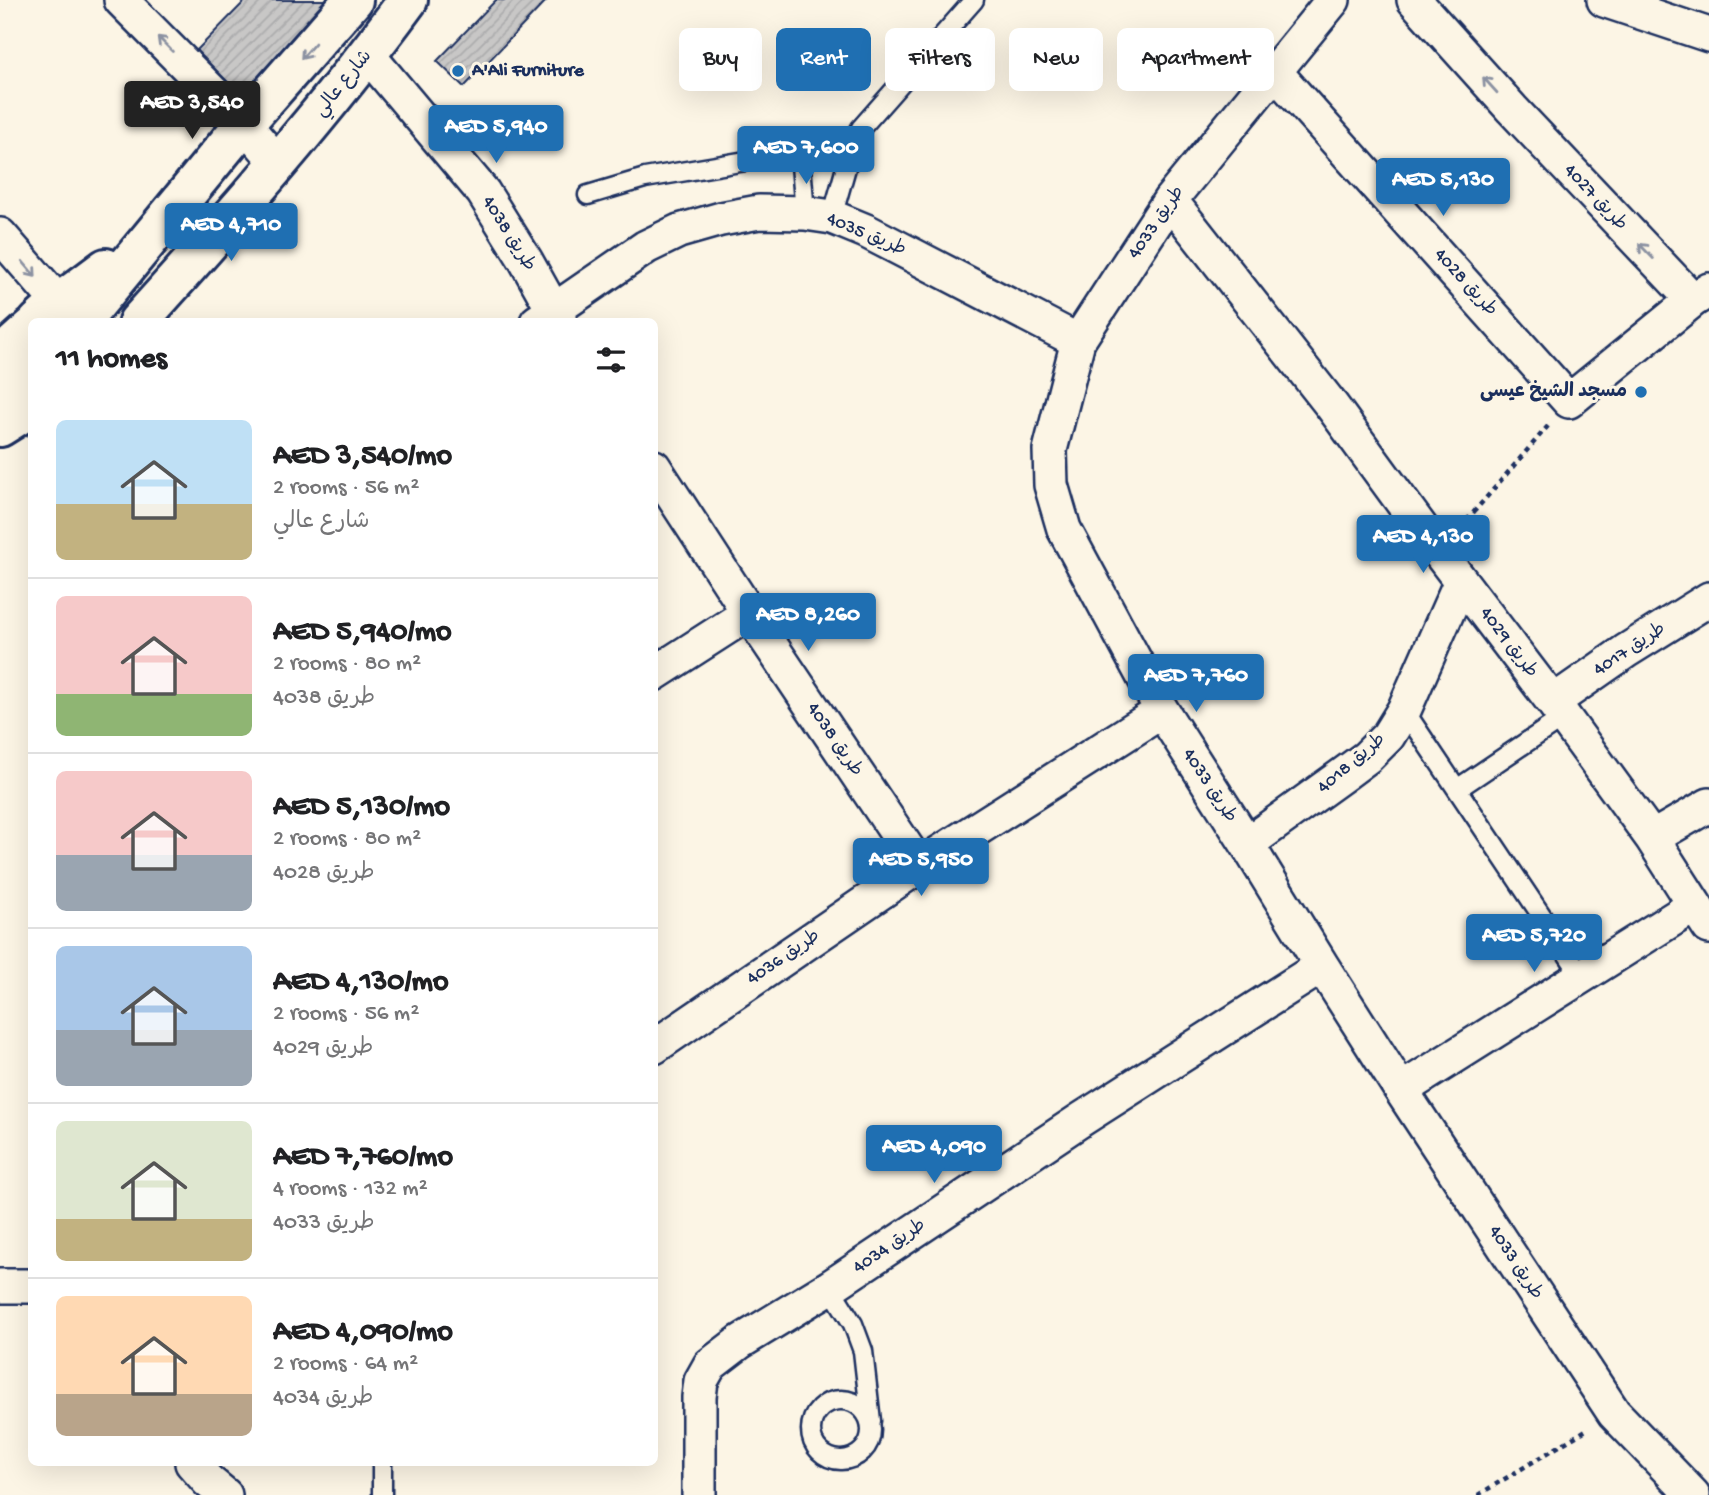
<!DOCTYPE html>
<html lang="en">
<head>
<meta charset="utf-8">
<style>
  body { margin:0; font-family:"Gochi Hand","Playpen Sans Arabic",sans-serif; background:#f6f6f6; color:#202124; height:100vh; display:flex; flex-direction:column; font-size:26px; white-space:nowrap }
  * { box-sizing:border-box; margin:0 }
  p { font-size:23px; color:#757577 }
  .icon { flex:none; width:38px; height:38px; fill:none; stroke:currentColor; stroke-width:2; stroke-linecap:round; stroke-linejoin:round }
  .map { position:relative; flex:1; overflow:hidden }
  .sheet { position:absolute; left:28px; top:318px; width:630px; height:1148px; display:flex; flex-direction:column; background:#fff; border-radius:10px; box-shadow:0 7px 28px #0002 }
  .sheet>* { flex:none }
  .hud { position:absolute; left:679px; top:28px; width:665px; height:63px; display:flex; gap:14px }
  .price { position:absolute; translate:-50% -60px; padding:0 16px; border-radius:7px; background:#1f6fb2; color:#fff; font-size:23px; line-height:46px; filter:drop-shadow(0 2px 4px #0008) }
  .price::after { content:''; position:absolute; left:50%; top:42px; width:21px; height:16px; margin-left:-10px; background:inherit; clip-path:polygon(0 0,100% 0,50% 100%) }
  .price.selected { background:#222; color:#fff }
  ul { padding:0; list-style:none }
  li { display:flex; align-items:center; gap:21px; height:175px; padding:0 28px }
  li+li { border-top:2px solid #e0e0e0 }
  li span { display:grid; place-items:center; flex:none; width:196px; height:140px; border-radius:10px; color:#555 }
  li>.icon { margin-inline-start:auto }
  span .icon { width:84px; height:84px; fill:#fffc; stroke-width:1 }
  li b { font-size:30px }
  h2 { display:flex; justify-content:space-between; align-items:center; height:84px; padding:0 28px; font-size:30px }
  .tag { padding:0 24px; border-radius:10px; background:#fff; box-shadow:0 7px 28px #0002; font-size:24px; line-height:63px }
  .tag.selected { background:#1f6fb2; color:#fff }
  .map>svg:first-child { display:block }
  .building { fill:url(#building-hatch); stroke:#1b2f5e; stroke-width:2 }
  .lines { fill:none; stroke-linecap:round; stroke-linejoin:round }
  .lane-casing { stroke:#1b2f5e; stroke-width:23 }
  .street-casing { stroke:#1b2f5e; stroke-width:38 }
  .secondary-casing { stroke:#1b2f5e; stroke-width:44 }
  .path { stroke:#1b2f5e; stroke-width:4.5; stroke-dasharray:5 5; stroke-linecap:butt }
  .lane { stroke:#fcf5e5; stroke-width:18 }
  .street { stroke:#fcf5e5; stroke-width:33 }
  .secondary { stroke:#fcf5e5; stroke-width:38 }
  .oneway { stroke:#8c92a2 }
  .poi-dot { fill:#1f6fb2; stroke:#fcf5e5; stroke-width:2.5 }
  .labels { text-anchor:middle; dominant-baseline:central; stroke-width:6; stroke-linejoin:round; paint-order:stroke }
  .poi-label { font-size:19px; font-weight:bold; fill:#1b2f5e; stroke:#fcf5e5; text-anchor:start }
  .street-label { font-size:19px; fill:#1b2f5e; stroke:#fcf5e5 }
</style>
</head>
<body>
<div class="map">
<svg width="1709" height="1495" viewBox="0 0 1709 1495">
  <defs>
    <pattern id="building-hatch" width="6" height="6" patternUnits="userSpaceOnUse" patternTransform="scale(1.75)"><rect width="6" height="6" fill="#c8c7c6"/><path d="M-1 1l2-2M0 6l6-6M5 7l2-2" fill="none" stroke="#ababac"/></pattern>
  </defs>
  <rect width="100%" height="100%" fill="#fcf5e5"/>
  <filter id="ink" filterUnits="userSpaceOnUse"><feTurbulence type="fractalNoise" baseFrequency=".0143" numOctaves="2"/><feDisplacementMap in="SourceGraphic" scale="14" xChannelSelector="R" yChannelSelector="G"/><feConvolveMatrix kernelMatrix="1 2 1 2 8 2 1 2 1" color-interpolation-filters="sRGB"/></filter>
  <g filter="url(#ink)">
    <path class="building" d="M246 0H340L245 99 196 51Z
      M496 0H547L464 87 437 61Z"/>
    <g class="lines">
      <g class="lane-casing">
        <path id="lane" d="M588 195 645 178 788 154C795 156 798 159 801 165L805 213
          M832 217 853 143 861 128 974 0
          M1404 710 1582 976
          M1457 789 1564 717
          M830 1287 853 1324 863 1351 871 1421
          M811 1430a30 30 0 1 1 60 0a30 30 0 1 1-60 0Z
          M382 1463V1495"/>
      </g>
      <g class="street-casing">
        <path id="street" d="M121 0 244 124 279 164
          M1333 0 1170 200 1078 341 1050 450 1051 485 1064 529 1162 711 1247 844 1322 966 1401 1090 1614 1413 1693 1495
          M1414 0 1512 109 1693 300
          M1604 0 1709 35
          M368 55 483 192 526 261 560 322
          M1275 72 1569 401 1693 300 1709 290
          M1170 200 1332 406 1438 551 1553 702 1652 838 1709 927
          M0 235 59 303
          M537 322 646 247 679 231 721 219 759 212 805 213 832 217 866 231 1078 341
          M654 467 749 613 919 866
          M654 674 749 613
          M1553 702 1626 651 1709 599
          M1652 838 1709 805
          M1247 844 1344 774 1367 757 1388 736 1404 710 1461 581
          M654 1047 919 866 1162 711
          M1401 1090 1695 905
          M0 1286H32
          M192 1463 208 1481 225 1495
          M699 1495V1397L701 1381 710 1365 740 1342 830 1287 1082 1119 1322 966"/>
      </g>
      <g class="secondary-casing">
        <path id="secondary" d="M38 322 59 303 106 268
          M81 322 244 124 353 0
          M138 322C232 218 325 113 408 0
          M0 357 32 328
          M0 391 32 368
          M0 427 32 407"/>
      </g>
      <path class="path" d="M1460 528 1548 426
        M1478 1495 1586 1430"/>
      <use href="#lane" class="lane"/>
      <use href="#street" class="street"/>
      <use href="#secondary" class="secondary"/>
    </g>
    <defs><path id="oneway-shaft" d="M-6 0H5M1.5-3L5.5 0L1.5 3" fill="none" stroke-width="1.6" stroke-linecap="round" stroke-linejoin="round" transform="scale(1.75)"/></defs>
    <g class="oneway">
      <use href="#oneway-shaft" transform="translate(165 44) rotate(-135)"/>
      <use href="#oneway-shaft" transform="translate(308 51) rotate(131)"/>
      <use href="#oneway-shaft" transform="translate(1490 85) rotate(-132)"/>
      <use href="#oneway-shaft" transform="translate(1646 251) rotate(-134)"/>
      <use href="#oneway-shaft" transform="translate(29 269) rotate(50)"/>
    </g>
  </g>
  <g class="poi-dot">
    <circle cx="458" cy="71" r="7"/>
    <circle cx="1641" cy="392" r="7"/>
  </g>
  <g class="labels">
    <g class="poi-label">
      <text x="472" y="71">A'Ali Furniture</text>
      <text x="1627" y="392" text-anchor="end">مسجد الشيخ عيسى</text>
    </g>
    <g class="street-label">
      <text transform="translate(344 84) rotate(-51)">شارع عالي</text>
      <text transform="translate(1595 198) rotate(47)">طريق 4027</text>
      <text transform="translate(1157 223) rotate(-55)">طريق 4033</text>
      <text transform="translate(508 234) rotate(58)">طريق 4038</text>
      <text transform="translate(866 235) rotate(23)">طريق 4035</text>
      <text transform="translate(1465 283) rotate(48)">طريق 4028</text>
      <text transform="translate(1508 643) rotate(53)">طريق 4029</text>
      <text transform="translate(1630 650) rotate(-33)">طريق 4017</text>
      <text transform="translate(834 740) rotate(56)">طريق 4038</text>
      <text transform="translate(1352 764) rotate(-40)">طريق 4018</text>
      <text transform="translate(1209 786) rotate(57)">طريق 4033</text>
      <text transform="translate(784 958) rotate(-34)">طريق 4036</text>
      <text transform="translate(890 1247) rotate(-34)">طريق 4034</text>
      <text transform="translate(1515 1263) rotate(57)">طريق 4033</text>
    </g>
  </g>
</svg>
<b class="price selected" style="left:192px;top:141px">AED 3,540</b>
<b class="price" style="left:496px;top:165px">AED 5,940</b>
<b class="price" style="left:806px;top:186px">AED 7,600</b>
<b class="price" style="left:1443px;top:218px">AED 5,130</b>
<b class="price" style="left:231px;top:263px">AED 4,710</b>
<b class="price" style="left:1423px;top:575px">AED 4,130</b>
<b class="price" style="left:808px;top:653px">AED 8,260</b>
<b class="price" style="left:1196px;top:714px">AED 7,760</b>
<b class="price" style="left:921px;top:898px">AED 5,950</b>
<b class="price" style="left:1534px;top:974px">AED 5,720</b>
<b class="price" style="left:934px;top:1185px">AED 4,090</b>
<div class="hud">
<a class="tag">Buy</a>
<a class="tag selected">Rent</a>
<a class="tag">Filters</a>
<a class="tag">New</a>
<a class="tag">Apartment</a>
</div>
<section class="sheet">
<h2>11 homes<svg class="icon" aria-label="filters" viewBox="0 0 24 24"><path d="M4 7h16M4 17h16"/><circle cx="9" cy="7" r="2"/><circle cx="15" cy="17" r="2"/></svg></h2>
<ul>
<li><span style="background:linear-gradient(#bfe0f5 60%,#c2b280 0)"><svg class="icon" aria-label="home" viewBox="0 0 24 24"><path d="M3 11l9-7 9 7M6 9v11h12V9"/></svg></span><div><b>AED 3,540/mo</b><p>2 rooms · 56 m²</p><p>شارع عالي</p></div></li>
<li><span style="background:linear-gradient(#f6c9c9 70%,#8fb573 0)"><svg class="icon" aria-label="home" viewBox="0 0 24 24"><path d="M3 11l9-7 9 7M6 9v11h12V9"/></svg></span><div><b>AED 5,940/mo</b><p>2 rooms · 80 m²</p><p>طريق 4038</p></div></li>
<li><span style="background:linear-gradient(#f6c9c9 60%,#9aa5b1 0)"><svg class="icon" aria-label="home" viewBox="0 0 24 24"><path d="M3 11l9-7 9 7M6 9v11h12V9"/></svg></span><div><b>AED 5,130/mo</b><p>2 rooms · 80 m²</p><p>طريق 4028</p></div></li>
<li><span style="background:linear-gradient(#a9c7e8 60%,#9aa5b1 0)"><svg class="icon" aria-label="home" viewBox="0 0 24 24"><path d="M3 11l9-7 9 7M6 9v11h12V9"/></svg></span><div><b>AED 4,130/mo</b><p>2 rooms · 56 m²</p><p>طريق 4029</p></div></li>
<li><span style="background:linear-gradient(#dfe7d0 70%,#c2b280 0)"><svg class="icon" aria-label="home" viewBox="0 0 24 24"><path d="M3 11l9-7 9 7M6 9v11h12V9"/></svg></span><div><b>AED 7,760/mo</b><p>4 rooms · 132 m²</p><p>طريق 4033</p></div></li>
<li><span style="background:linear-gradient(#ffd9b3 70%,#b9a48a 0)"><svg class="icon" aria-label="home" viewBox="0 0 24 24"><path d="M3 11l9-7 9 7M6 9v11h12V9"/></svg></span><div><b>AED 4,090/mo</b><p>2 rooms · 64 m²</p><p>طريق 4034</p></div></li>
</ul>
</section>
</div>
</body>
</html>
